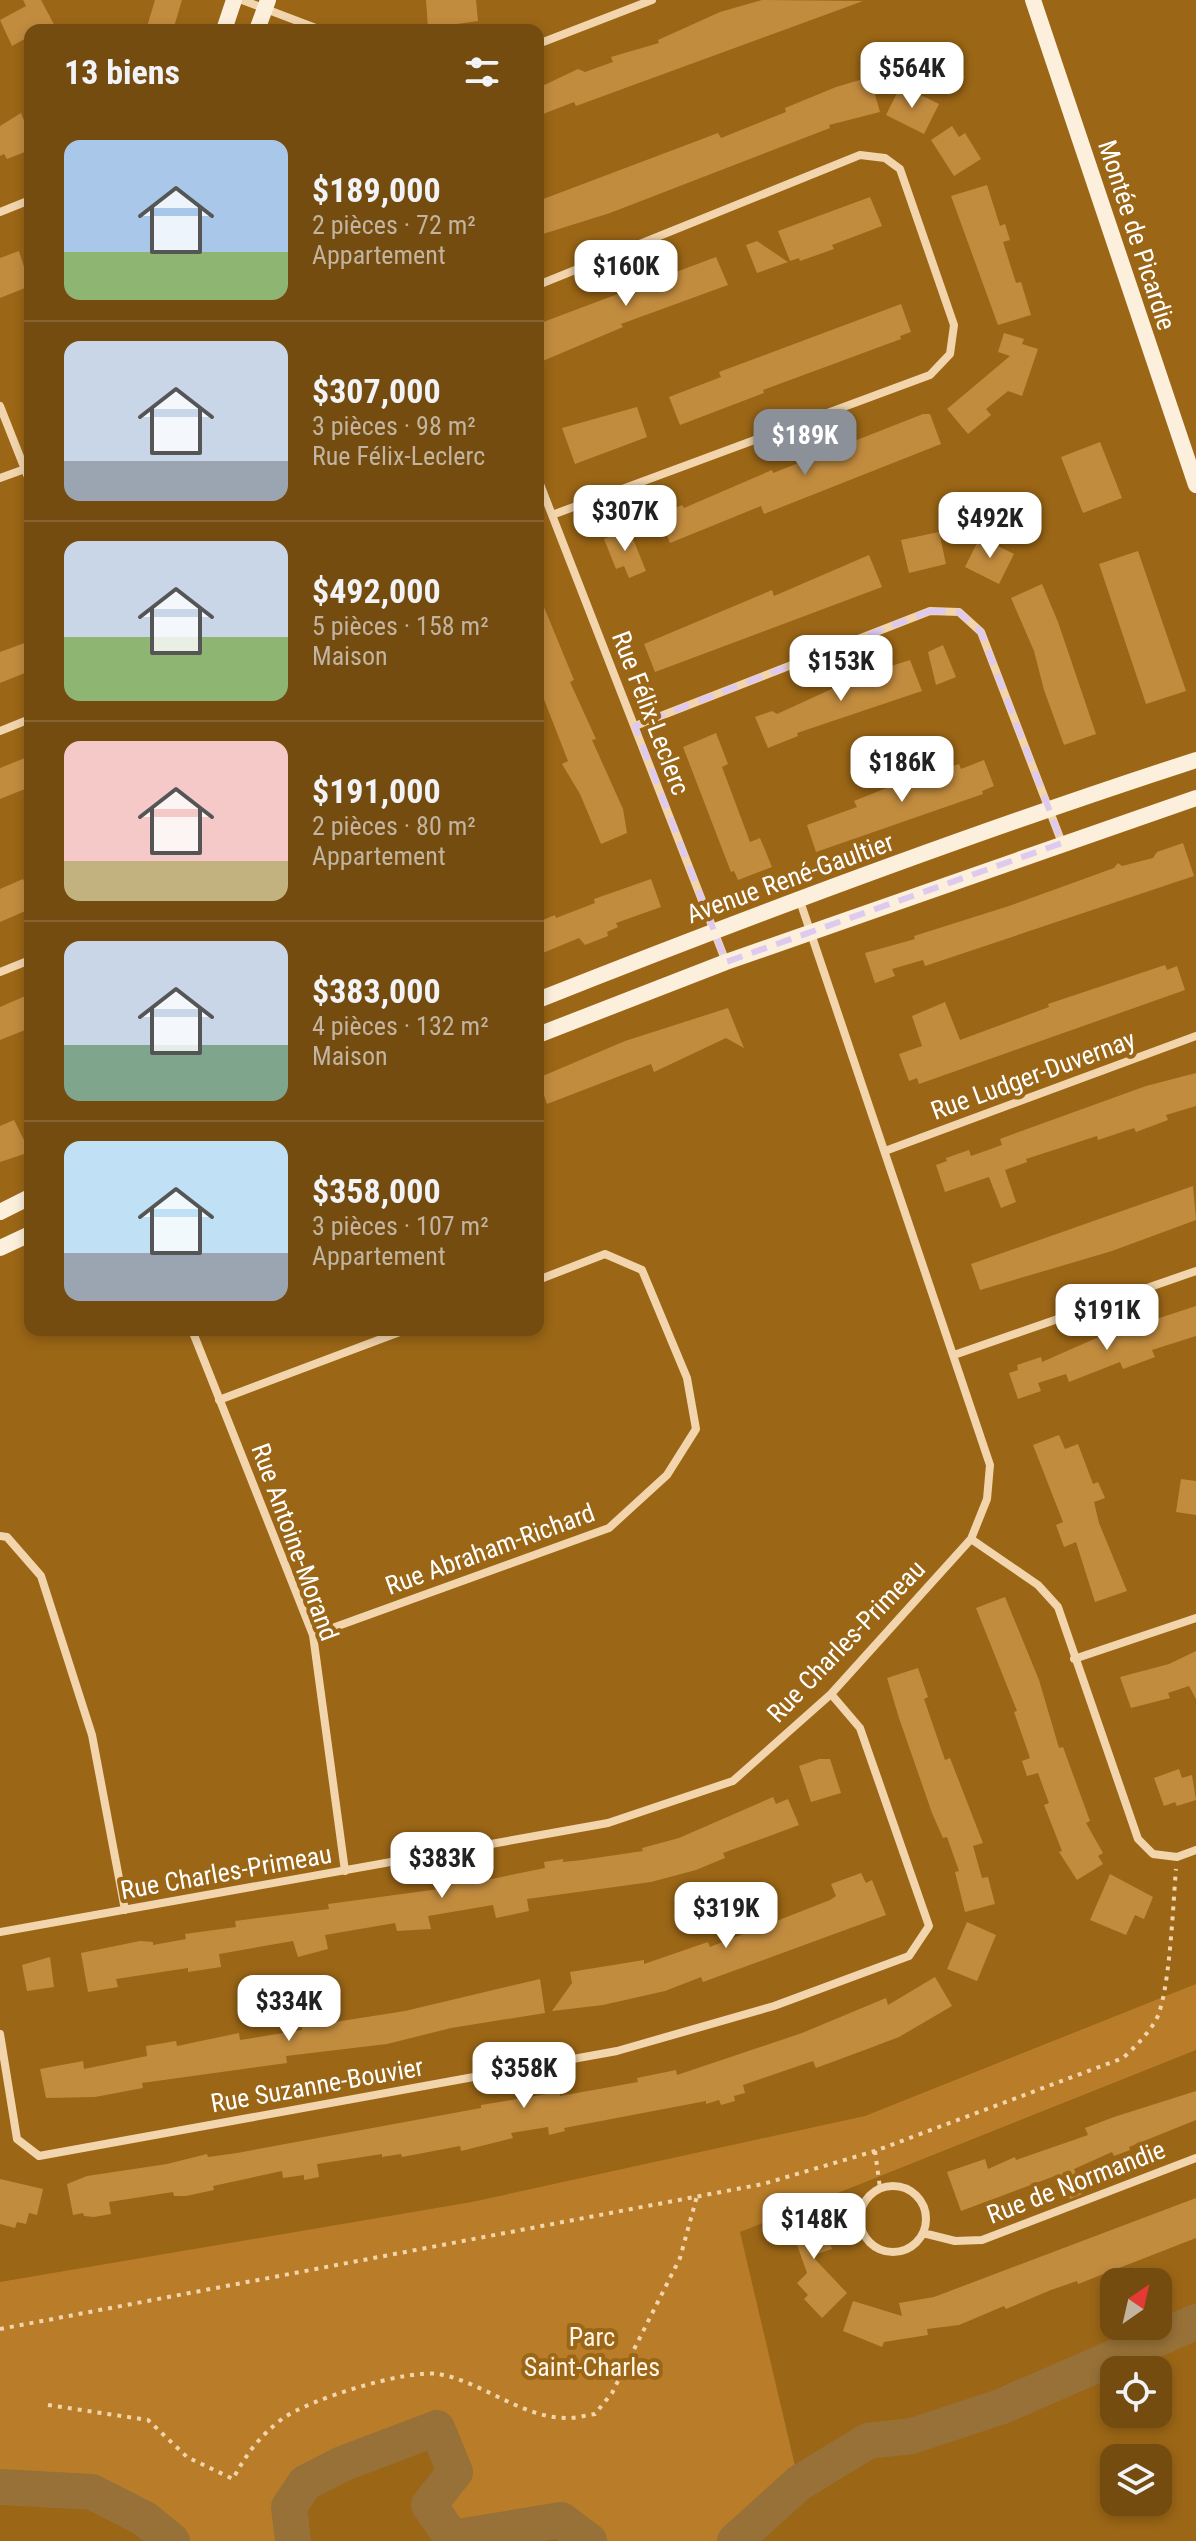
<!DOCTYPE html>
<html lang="fr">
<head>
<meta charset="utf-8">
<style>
  body { margin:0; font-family:"Roboto Condensed",sans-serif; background:#795319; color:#f1f3f6; height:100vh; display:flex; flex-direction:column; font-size:30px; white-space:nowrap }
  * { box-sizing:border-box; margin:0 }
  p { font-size:26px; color:#c2b49f }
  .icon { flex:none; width:44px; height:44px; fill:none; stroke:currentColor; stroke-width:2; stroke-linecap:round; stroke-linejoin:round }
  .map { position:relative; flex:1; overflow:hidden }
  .sheet { position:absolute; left:24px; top:24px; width:520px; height:1312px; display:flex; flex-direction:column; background:#744c10; border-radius:16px; box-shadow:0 4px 12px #0003 }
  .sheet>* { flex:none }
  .needle { width:52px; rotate:34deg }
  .tools { position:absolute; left:1100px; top:2268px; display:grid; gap:16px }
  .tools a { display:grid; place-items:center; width:72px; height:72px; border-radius:16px; background:#744c10; box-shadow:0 4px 12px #0003; font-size:40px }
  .price { position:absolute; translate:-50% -68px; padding:0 18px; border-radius:16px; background:#fff; color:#222; font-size:26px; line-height:52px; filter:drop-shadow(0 2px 4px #0008) }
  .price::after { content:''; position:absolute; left:50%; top:48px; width:24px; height:18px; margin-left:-12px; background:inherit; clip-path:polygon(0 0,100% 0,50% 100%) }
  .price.on { background:#8c9099; color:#fff }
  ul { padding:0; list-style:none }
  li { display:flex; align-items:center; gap:24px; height:200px; padding:0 40px }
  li+li { border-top:2px solid #866330 }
  li span { display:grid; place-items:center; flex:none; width:224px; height:160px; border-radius:16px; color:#555 }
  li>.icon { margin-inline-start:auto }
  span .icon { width:96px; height:96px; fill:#fffc; stroke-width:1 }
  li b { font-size:34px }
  h2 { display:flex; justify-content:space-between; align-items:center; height:96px; padding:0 40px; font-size:34px }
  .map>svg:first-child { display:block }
  .green { fill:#b97d29 }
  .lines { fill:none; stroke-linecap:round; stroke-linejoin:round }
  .river { stroke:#977137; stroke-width:36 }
  .building { fill:#c28c3f }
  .path { stroke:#f2d5ac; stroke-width:4; stroke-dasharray:4 6; stroke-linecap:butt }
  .street { stroke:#f2d5ac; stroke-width:8 }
  .secondary { stroke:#fcefdb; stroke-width:16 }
  .marked { fill:none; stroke:#decaef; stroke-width:6; stroke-dasharray:16 10; stroke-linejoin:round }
  .labels { text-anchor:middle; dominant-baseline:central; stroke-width:8; stroke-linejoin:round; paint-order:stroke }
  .street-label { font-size:26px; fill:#fff; stroke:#9b6616 }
  .park-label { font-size:26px; fill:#fef5e7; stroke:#9b6616 }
</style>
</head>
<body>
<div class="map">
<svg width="1196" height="2541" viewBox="0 0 1196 2541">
  <rect width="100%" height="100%" fill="#9b6616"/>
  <path class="green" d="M1196 1984V2050L740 2232 799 2483 735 2541H589L561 2520 452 2538 429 2505 454 2472 437 2428 342 2464 305 2483 289 2507 293 2541H172L145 2519 92 2492 0 2487V2282L472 2202 865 2116Z"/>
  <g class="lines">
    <path class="river" d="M0 2487 92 2492 145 2519 172 2541
      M293 2541 289 2507 305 2483 342 2464 437 2428 455 2472 429 2505 452 2538 561 2520 589 2541
      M735 2541 799 2483 868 2441 912 2436 1000 2407 1196 2322"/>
  </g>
  <path class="building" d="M23 0H41L57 30H30V36L12 46 0 20 26 6Z
    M155 0H182L173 30H146Z
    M426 0H476L478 21 428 28Z
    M762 0 863 1 576 106 574 102 538 116V88L578 69 585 72 613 62 611 57 659 43 658 40 720 12Z
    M870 77 880 112 829 125 830 128 610 213 543 234 538 222V201L718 133 721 138 786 112 785 108 836 87Z
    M901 85 939 104 924 134 886 115Z
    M21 113 30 135V150L7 159 4 154 0 156V126Z
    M952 126 959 137 965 133 981 159 954 176 931 140Z
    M987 185 1000 226 1005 224 1010 240 1003 242 1016 283 1021 282 1031 315 998 325 951 196Z
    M870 197 882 226 832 245 834 249 800 261 799 258 790 261 778 231Z
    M757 241 788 262 757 273 746 245Z
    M19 251 30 286 0 298V258Z
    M716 257 728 285 621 324 623 327 538 363V324Z
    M901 304 911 332 900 336 901 339 763 390 764 393 680 425 669 397 721 377 719 372Z
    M1004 333 1024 339 1022 344 1038 349 1022 396 1008 391 986 409 991 415 968 434 947 409 1010 356 998 352Z
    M637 407 647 437 575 464 562 428Z
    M923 414H930L941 444 764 514 761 506 670 543 659 515 672 509 682 505 684 508 772 470 773 473Z
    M1100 442 1122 498 1083 513 1061 457Z
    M629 529 646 571 629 578 624 566 616 569 604 539Z
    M939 532 946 564 909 573 901 540Z
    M980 537 1014 554 999 584 965 567Z
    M1138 551 1186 691 1146 704 1099 564Z
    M869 555 882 587 655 672 644 644 772 590 774 596Z
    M1042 584 1058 622 1096 734 1064 745 1044 690 1034 651 1011 598Z
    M539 595 574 680 570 682 596 739 592 740 623 809 627 833 601 844 580 794 562 764 568 761 538 684Z
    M30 641V671L0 683V652Z
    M943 645 956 677 936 685 928 652Z
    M910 660 922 691 797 733 798 736 768 748 755 717 772 711 777 714 860 676Z
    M716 733 728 764 722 767 750 842 760 838 772 867 738 880 734 871 731 872 683 747Z
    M30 756V787L0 799V768Z
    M984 760 994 786 982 791 983 794 816 852 807 825 857 807 854 801 909 779 959 764 961 769Z
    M1183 843 1194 876 925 966 923 960 892 969 895 976 875 983 865 953 915 939 914 936 1009 906 1114 868 1118 863 1122 866 1153 858 1157 852Z
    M23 879 30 895V909L0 922V889Z
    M651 879 661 907 616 923 618 927 607 932 608 936 585 945 579 938 538 955V922L555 915 556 918 595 903 594 899Z
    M1165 965 1167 970 1177 966 1185 990 919 1084 917 1078 909 1081 899 1054 922 1046 912 1016 945 1002 960 1040 1049 1007 1048 1004Z
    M30 994V1028L0 1040V1007Z
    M728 1008 744 1048 726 1038 654 1072 651 1064 547 1104 538 1078 625 1041Z
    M1196 1073V1106L1166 1115 1168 1120 1136 1132 1134 1128 1098 1140 1097 1136 1026 1159 1027 1162 1005 1170 1016 1202 1001 1208 989 1177 945 1192 936 1165 947 1161 946 1158 969 1150 971 1156 1002 1145 1000 1139 1027 1129 1146 1086Z
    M14 1120 30 1152 0 1162V1126Z
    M1193 1186 1196 1220 1112 1251 980 1290 971 1264Z
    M1196 1306V1336L1152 1350 1155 1357 1123 1369 1120 1362 1069 1382 1066 1374 1038 1383 1041 1391 1018 1399 1009 1373 1018 1370 1017 1365 1041 1357 1042 1362 1128 1324 1129 1328Z
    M1059 1435 1065 1449 1078 1444 1093 1484 1098 1482 1105 1498 1094 1502 1099 1523 1127 1591 1095 1602 1076 1542 1064 1547 1056 1525 1063 1522 1033 1445Z
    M1181 1479 1196 1481V1515L1176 1512Z
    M1005 1597 1039 1680 1059 1748 1063 1747 1090 1821 1086 1823 1103 1853 1098 1856 1103 1864 1077 1880 1059 1852 1062 1851 1044 1805 1049 1803 1038 1773 1027 1776 1022 1761 1030 1758 1014 1712 1017 1711 976 1608Z
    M1196 1651V1699L1189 1686 1168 1693 1170 1698 1131 1708 1120 1677 1169 1664Z
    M918 1668 928 1697 924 1699 945 1760 950 1758 983 1843 973 1846 982 1878 988 1877 995 1904 965 1912 955 1872 959 1871 947 1837 943 1838 932 1813 899 1718 887 1678Z
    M819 1759H830L841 1793 811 1802 799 1766Z
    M1179 1769 1182 1778 1192 1775 1196 1800 1177 1806 1175 1802 1164 1806 1154 1778Z
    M773 1797 776 1804 788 1799 799 1825 723 1853 725 1858 696 1870 651 1882 527 1899 529 1911 496 1918 493 1905 428 1916 431 1929 397 1931 395 1923 325 1935 328 1949 298 1957 293 1941 219 1954 221 1967 188 1972V1968L116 1979 118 1987 88 1992 81 1953 140 1941 153 1942V1945L186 1939 185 1934 236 1927 235 1921 329 1909 328 1904 439 1889 438 1884 476 1878 477 1882 545 1868 544 1862 563 1859V1862L582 1860 643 1851 642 1848 679 1838Z
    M861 1873 866 1883 872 1880 886 1915 703 1982 701 1977 665 1991 603 2005 552 2011 572 1983 570 1972 644 1960V1964L708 1942 710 1947 830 1900 836 1896 831 1884Z
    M1110 1874 1153 1897 1144 1919 1135 1915 1126 1935 1090 1920Z
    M967 1922 996 1935 977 1981 947 1969Z
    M50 1957 54 1987 27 1991 22 1965Z
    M935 1977 952 2006 899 2037 862 2051 816 2068 813 2061 743 2085 745 2093 734 2096 735 2101 721 2105 719 2100 706 2104V2101L564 2128 565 2131 549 2135 548 2127 511 2133 513 2138 461 2151 460 2146 402 2157 401 2154 382 2157V2154L317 2164 319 2177 304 2180V2175L283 2178 282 2171 213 2186 214 2190 186 2196H174L173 2192 109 2202 111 2214 94 2217 84 2216 83 2213 73 2215 67 2184 87 2176 167 2164 207 2154 208 2157 237 2153 481 2108V2105L559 2092 560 2096 638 2082 637 2078 676 2070 677 2075 802 2033 886 1998 888 2005Z
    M540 1979 545 2013 451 2028 387 2044 286 2056 287 2063 142 2083 143 2088 95 2097 46 2098 40 2069 83 2061 84 2069 147 2056 146 2046 176 2041 177 2046 239 2033 240 2040 302 2030 300 2019 334 2015 335 2022 405 2011Z
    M1196 2091V2120L1129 2147 1130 2150 1114 2156 1112 2152 1074 2169 1082 2194 1070 2199 1060 2174 961 2211 947 2172 985 2159 988 2169 1015 2157 1016 2160 1088 2135 1085 2128 1114 2117Z
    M0 2179 43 2189 37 2215 29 2213 26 2224 17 2222 15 2228 0 2224Z
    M1196 2198V2238L1078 2284 1077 2281 1051 2290 1006 2309 1004 2306 959 2325 927 2329 928 2335 884 2342 882 2347 843 2331 853 2301 902 2316 899 2303 934 2297Z
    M818 2209 832 2249 812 2256 847 2293 822 2318 804 2299 808 2295 797 2283 807 2273 796 2242 791 2244 783 2221Z"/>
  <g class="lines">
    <path class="path" d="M875 2151 880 2188
      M0 2329 763 2184 875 2151 1123 2058C1136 2046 1147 2035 1156 2020 1170 1993 1173 1903 1176 1869
      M48 2405 148 2420 187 2457 233 2479C246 2454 260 2436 282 2419 309 2399 407 2369 439 2374 482 2382 521 2417 565 2418 575 2419 586 2415 595 2414L612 2393 680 2258 697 2196"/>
    <path class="street" d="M242 0 321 30
      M538 44 652 0
      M0 212 30 200
      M538 285 860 155 885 158 900 169 954 325 950 354 930 375 552 515
      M0 406 30 482
      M0 478 25 469
      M538 479 726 962
      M635 726 930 611 959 612 981 632 1062 843
      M0 731 30 719
      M0 972 30 960
      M885 1151 1196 1036
      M192 1330 313 1635 345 1871
      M954 1355 1196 1271
      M219 1400 405 1330
      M0 1536 7 1537 41 1576 92 1735 125 1910
      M971 1539 1038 1585 1058 1607 1138 1839 1153 1854 1177 1857 1196 1850
      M313 1635 609 1528 667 1475 696 1429 687 1378 642 1270 605 1254 538 1280
      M1074 1659 1196 1618
      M0 1932 608 1823 733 1781 831 1694 971 1539 987 1499 990 1465 800 901
      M0 2034 17 2139 39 2156 617 2051 774 2006 909 1956 929 1926 860 1728 831 1694
      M860 2219a33 33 0 1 1 66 0a33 33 0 1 1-66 0Z
      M923 2233 955 2241 982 2240 1196 2158"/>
    <path class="secondary" d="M1033 0 1196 485
      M224 30 234 0
      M257 30 268 0
      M538 1000C755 914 974 832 1196 760
      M538 1035 726 962 1196 798
      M0 1212 30 1197
      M0 1248 30 1234"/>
  </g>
  <path class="marked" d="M930 611 959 612 981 632 1062 843 726 962 635 726Z"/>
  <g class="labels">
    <g class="street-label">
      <text transform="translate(1137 235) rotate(72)">Montée de Picardie</text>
      <text transform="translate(651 713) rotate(69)">Rue Félix-Leclerc</text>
      <text transform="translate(790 878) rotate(-20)">Avenue René-Gaultier</text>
      <text transform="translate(1033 1075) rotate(-20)">Rue Ludger-Duvernay</text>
      <text transform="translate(295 1542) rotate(70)">Rue Antoine-Morand</text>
      <text transform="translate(490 1549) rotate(-20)">Rue Abraham-Richard</text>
      <text transform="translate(846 1641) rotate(-46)">Rue Charles-Primeau</text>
      <text transform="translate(226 1872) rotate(-10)">Rue Charles-Primeau</text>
      <text transform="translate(317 2085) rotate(-10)">Rue Suzanne-Bouvier</text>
      <text transform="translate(1076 2182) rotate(-21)">Rue de Normandie</text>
    </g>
    <g class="park-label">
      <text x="592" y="2337">Parc<tspan x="592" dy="30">Saint-Charles</tspan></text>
    </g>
  </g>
</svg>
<div class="tools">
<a><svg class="needle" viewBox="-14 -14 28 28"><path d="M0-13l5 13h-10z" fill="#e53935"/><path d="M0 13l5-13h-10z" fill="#c2b49f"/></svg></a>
<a><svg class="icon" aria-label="locate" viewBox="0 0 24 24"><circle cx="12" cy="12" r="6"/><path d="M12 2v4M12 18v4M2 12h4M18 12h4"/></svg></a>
<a><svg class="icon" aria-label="layers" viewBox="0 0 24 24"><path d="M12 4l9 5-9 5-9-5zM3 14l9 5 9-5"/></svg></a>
</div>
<b class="price" style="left:912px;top:110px">$564K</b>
<b class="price" style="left:626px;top:308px">$160K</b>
<b class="price on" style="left:805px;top:477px">$189K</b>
<b class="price" style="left:625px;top:553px">$307K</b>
<b class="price" style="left:990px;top:560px">$492K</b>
<b class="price" style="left:841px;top:703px">$153K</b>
<b class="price" style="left:902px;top:804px">$186K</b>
<b class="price" style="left:1107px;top:1352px">$191K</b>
<b class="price" style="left:442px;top:1900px">$383K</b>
<b class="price" style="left:726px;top:1950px">$319K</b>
<b class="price" style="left:289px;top:2043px">$334K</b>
<b class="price" style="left:524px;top:2110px">$358K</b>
<b class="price" style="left:814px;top:2261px">$148K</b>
<section class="sheet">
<h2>13 biens<svg class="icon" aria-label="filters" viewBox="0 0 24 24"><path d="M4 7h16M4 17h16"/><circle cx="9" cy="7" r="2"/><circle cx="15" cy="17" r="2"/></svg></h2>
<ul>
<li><span style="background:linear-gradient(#a9c7e8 70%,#8fb573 0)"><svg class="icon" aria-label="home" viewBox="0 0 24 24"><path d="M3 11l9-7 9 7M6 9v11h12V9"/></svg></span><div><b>$189,000</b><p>2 pièces · 72 m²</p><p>Appartement</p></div></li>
<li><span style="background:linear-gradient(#c9d6e8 75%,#9aa5b1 0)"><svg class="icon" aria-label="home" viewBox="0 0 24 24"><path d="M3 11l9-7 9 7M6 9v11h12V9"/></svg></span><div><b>$307,000</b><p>3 pièces · 98 m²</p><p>Rue Félix-Leclerc</p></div></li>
<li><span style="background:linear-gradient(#c9d6e8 60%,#8fb573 0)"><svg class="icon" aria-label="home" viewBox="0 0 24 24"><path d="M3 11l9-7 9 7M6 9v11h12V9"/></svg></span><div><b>$492,000</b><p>5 pièces · 158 m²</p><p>Maison</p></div></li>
<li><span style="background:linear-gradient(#f6c9c9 75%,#c2b280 0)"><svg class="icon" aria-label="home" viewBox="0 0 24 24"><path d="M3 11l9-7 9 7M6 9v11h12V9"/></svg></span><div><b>$191,000</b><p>2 pièces · 80 m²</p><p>Appartement</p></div></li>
<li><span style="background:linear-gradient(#c9d6e8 65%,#7fa58c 0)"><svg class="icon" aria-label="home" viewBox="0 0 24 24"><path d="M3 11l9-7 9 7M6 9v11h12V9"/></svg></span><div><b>$383,000</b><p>4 pièces · 132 m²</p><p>Maison</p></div></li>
<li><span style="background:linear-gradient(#bfe0f5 70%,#9aa5b1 0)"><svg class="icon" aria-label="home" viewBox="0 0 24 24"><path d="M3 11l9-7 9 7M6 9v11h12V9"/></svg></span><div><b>$358,000</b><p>3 pièces · 107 m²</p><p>Appartement</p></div></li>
</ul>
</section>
</div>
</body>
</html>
